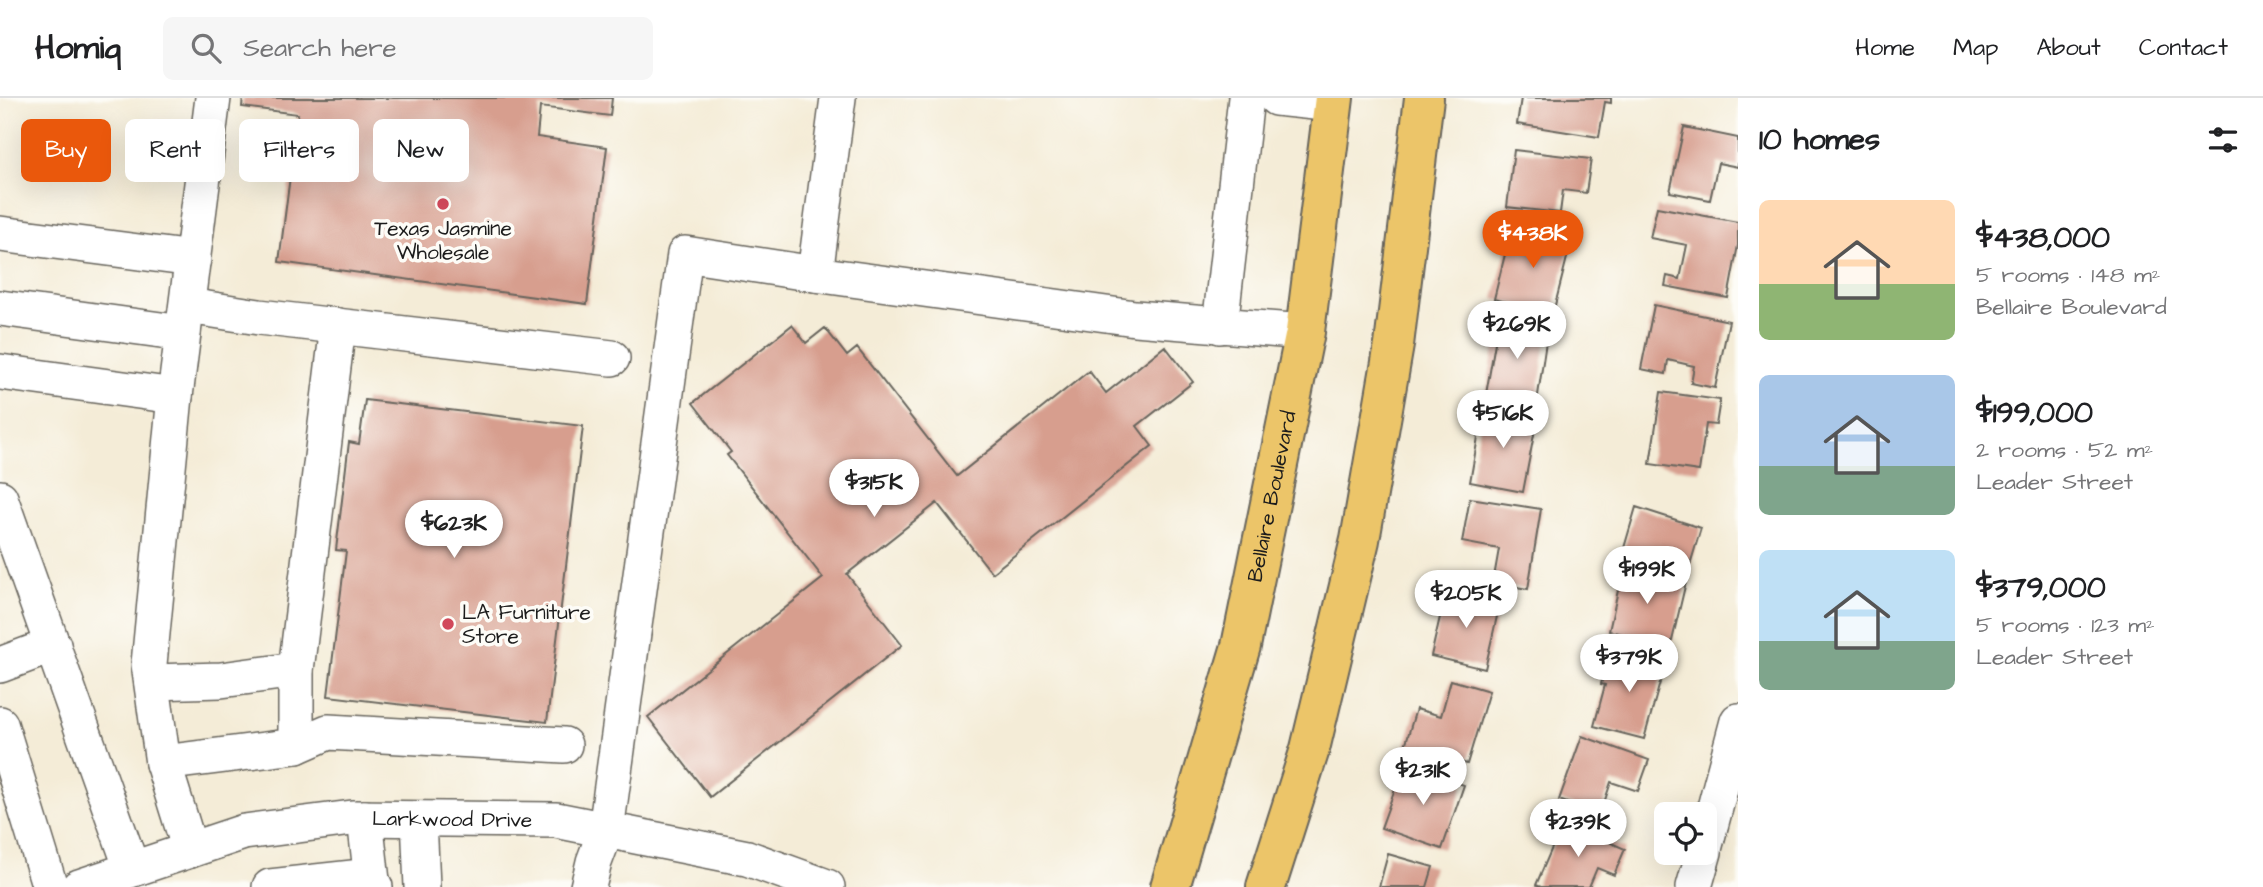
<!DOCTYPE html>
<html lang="en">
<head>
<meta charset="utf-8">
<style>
  body { margin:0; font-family:"Architects Daughter",sans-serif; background:#f6f6f6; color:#202124; height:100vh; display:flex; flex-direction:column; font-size:26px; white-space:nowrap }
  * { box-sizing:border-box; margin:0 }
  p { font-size:23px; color:#757577 }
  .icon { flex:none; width:38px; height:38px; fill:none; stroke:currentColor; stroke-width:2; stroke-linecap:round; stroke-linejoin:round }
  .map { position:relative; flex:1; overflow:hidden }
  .drawer { display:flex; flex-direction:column; background:#fff; width:525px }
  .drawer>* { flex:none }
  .guide { position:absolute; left:21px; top:21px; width:665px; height:63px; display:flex; gap:14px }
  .buttons { position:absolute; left:1654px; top:704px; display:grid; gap:14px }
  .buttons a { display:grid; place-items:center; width:63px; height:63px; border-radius:10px; background:#fff; box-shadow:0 7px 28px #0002; font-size:35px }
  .price { position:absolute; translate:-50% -60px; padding:0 16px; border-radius:24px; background:#fff; color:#222; font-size:23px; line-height:46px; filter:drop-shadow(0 2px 4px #0008) }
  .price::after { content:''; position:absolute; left:50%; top:42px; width:21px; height:16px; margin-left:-10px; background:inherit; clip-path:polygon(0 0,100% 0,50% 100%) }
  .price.on { background:#ea580c; color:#fff }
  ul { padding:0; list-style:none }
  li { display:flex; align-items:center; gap:21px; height:175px; padding:0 21px }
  li span { display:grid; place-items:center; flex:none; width:196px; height:140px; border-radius:10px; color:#555 }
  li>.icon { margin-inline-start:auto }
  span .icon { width:84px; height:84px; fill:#fffc; stroke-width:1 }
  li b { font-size:30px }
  h2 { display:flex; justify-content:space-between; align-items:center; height:84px; padding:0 21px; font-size:30px }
  .tag { padding:0 24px; border-radius:10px; background:#fff; box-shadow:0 7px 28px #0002; font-size:24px; line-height:63px }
  .tag.on { background:#ea580c; color:#fff }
  header { display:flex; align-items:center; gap:42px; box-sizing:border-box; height:98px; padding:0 35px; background:#fff; border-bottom:2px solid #e0e0e0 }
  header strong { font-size:33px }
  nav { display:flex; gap:38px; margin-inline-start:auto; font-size:24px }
  .search { width:490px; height:63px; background:#f6f6f6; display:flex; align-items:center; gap:18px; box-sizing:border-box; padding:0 24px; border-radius:10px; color:#757577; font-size:26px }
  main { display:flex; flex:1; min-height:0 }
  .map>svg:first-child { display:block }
  .building { fill:#d79e8e }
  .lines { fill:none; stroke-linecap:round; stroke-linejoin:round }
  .minor-casing { stroke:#68655d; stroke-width:38 }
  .major-casing { stroke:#68655d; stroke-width:42 }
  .minor { stroke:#fff; stroke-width:35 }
  .major { stroke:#ecc569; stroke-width:38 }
  .poi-dot { fill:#d1495b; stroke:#fdfcf7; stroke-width:2.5 }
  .labels { text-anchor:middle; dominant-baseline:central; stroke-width:7; stroke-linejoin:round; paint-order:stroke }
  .poi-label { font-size:21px; fill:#1c1c1c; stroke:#fdfcf7 }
  .street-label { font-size:21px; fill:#1c1c1c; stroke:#fdfcf7 }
</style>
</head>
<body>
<header>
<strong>Homiq</strong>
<div class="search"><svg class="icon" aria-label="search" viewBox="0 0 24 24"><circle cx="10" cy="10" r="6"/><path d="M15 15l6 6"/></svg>Search here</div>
<nav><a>Home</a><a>Map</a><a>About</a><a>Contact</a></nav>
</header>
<main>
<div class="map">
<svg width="1738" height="789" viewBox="0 0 1738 789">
  <rect width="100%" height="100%" fill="#fdfcf7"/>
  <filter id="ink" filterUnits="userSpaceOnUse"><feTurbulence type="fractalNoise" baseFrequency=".0143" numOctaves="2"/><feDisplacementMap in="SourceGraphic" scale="14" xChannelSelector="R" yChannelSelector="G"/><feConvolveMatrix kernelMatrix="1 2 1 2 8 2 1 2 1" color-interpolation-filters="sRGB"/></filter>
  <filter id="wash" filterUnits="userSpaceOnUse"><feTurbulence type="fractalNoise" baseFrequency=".00686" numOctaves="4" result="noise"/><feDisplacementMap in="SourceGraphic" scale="28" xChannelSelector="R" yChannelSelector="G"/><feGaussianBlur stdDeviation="1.57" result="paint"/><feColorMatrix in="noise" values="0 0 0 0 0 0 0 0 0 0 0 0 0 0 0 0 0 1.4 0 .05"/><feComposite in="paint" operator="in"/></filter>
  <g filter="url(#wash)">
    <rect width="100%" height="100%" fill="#f4ecd7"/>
    <g id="blocks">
      <path class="building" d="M243 0H612L610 18 540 9 537 39 607 49 587 206 279 164 298 16 242 9Z
        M1521 0H1611V5L1605 4 1599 39 1517 26Z
        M1684 29 1738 40V69L1718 65 1710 102 1670 94Z
        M1514 52 1591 61 1586 95 1563 92 1560 115 1507 109Z
        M1657 109 1738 124V147L1728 200 1665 188 1667 178 1680 181 1687 147 1650 140Z
        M1535 131 1572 140 1553 215 1494 201 1510 136 1532 141Z
        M1654 207 1729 223 1715 290 1691 285 1694 268 1668 262 1666 276 1641 271Z
        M1499 222 1548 230 1537 304 1486 296Z
        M792 227 806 245 825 230 847 258 857 250 957 378 1089 273 1106 295 1165 248 1193 284 1137 328 1152 348 992 475 937 405 847 476 902 547 710 699 648 619 823 480 727 357 731 354 693 305Z
        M1661 294 1720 302 1716 327 1706 326 1699 373 1650 366Z
        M365 302 583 328 547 624 328 598 346 453 336 452 349 344 359 346Z
        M1483 311 1537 321 1523 394 1470 384Z
        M1470 400 1541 411 1528 491 1493 485 1499 451 1462 444Z
        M1636 409 1701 430 1689 470 1624 450Z
        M1623 470 1686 484 1671 547 1609 533Z
        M1446 493 1500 505 1485 571 1431 558Z
        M1610 552 1665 567 1644 641 1594 628 1605 587 1601 586Z
        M1451 582 1489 593 1467 666 1405 648 1416 611 1441 618Z
        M1582 638 1649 662 1638 693 1611 684 1600 717 1559 702Z
        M1404 666 1464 687 1442 751 1381 730Z
        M1563 724 1625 751 1614 777 1597 770 1589 789H1541L1536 787Z
        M1388 756 1433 769 1427 789H1379Z"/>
    </g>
  </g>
  <g filter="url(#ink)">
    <use href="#blocks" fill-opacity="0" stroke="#68655d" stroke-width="2"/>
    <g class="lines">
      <g class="minor-casing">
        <g id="minor">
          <path d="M1276 0 1334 6"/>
          <path d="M0 136 193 161"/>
          <path d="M815 176 838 0"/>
          <path d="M188 208 259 219 612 260"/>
          <path d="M0 210 183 235"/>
          <path d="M1220 228 1246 0"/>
          <path d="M0 274 175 298"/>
          <path d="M0 400 132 771"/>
          <path d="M0 567 53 547"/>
          <path d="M152 584 221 582 296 572"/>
          <path d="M0 626 50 789"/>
          <path d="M296 648V572L338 228"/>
          <path d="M163 665 296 648 328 634 564 647"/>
          <path d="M365 720 372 783"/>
          <path d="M419 721 422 789"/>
          <path d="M1704 751 1738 623"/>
          <path d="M190 752 163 665 149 566 175 298 213 0"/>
          <path id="s1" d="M79 789 244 734 352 720 556 722 747 760 827 789"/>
          <path d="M270 789 362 779 372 783 375 789"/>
          <path d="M588 789 594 764 606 732 685 156 815 176 1135 220 1305 234"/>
          <path d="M1694 789 1704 754"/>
        </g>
      </g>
      <g class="major-casing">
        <g id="major">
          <path id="s2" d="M1170 789 1241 548 1305 234 1334 0"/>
          <path d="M1266 789 1310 651 1360 442 1394 247 1424 0"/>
        </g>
      </g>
      <use href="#minor" class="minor"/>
      <use href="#major" class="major"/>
    </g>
  </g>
  <g class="poi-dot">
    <circle cx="443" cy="106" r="7"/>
    <circle cx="448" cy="526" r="7"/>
  </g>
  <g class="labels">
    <g class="poi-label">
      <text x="443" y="130">Texas Jasmine<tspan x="443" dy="24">Wholesale</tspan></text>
      <text x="462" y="514" text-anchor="start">LA Furniture<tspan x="462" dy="24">Store</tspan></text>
    </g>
    <g class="street-label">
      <text stroke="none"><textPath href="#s2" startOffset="404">Bellaire Boulevard</textPath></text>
      <text stroke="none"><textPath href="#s1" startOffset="383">Larkwood Drive</textPath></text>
    </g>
  </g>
</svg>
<div class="buttons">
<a><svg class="icon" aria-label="locate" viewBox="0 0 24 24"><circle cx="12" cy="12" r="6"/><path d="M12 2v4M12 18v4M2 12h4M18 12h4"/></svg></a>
</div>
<b class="price on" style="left:1533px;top:172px">$438K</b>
<b class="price" style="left:1517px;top:263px">$269K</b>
<b class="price" style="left:1503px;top:352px">$516K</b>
<b class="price" style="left:874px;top:421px">$315K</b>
<b class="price" style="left:454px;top:462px">$623K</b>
<b class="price" style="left:1647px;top:508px">$199K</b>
<b class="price" style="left:1466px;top:532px">$205K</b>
<b class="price" style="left:1629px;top:596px">$379K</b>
<b class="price" style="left:1423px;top:709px">$231K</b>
<b class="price" style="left:1578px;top:761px">$239K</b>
<div class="guide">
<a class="tag on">Buy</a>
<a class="tag">Rent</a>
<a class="tag">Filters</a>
<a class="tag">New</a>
</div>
</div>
<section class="drawer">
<h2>10 homes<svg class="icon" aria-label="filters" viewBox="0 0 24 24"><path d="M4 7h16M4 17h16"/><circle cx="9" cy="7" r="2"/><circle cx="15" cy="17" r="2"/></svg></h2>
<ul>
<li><span style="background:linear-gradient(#ffd9b3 60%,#8fb573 0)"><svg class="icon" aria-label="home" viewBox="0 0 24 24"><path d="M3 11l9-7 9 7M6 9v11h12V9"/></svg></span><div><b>$438,000</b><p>5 rooms · 148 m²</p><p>Bellaire Boulevard</p></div></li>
<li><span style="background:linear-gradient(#a9c7e8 65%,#7fa58c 0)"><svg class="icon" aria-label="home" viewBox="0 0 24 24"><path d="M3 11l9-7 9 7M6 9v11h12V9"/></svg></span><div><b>$199,000</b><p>2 rooms · 52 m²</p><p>Leader Street</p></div></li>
<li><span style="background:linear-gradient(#bfe0f5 65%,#7fa58c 0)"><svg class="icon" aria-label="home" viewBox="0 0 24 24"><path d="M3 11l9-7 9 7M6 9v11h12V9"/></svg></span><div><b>$379,000</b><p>5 rooms · 123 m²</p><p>Leader Street</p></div></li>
</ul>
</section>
</main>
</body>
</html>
